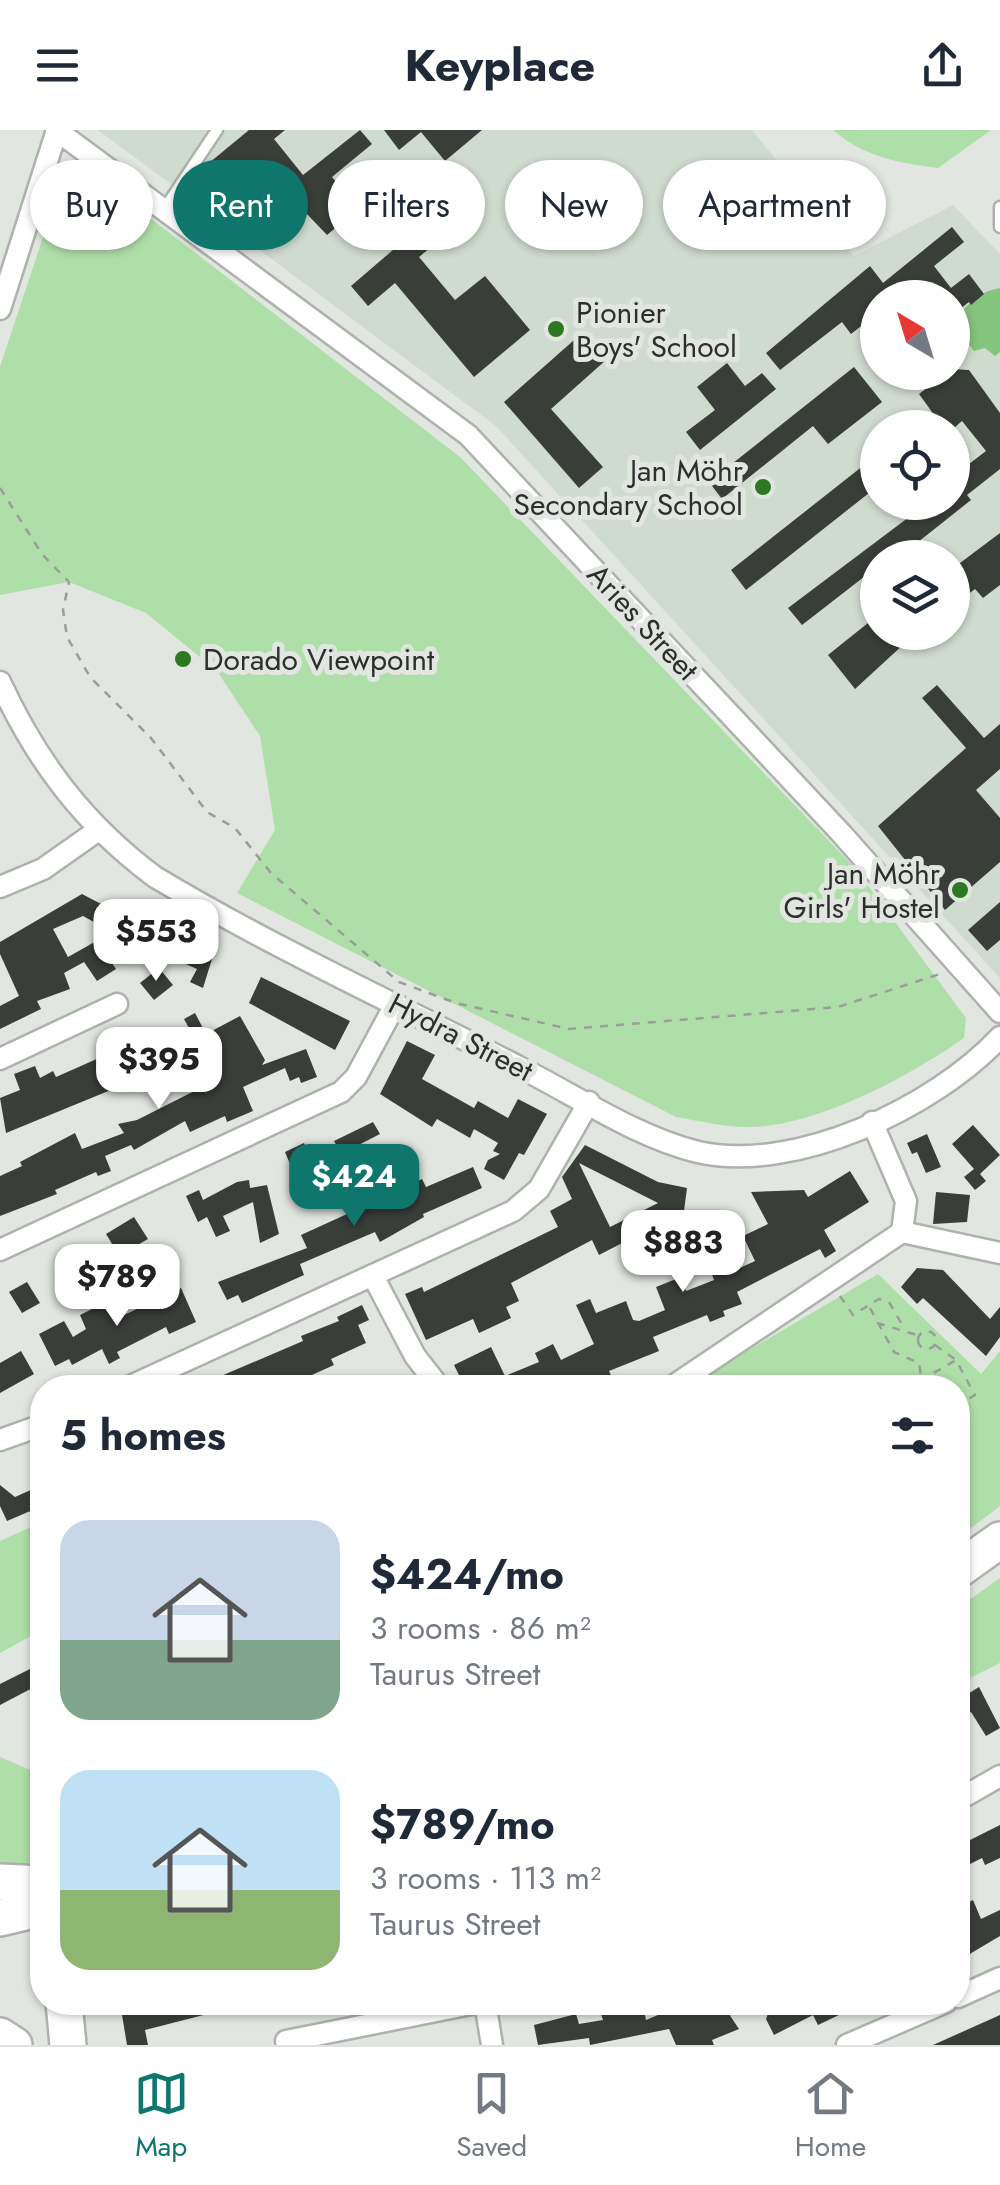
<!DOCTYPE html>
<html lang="en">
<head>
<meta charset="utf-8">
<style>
  body { margin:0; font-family:Jost,sans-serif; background:#f6f6f7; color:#1f2937; height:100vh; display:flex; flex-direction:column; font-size:38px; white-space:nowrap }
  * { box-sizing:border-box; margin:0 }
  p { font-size:32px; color:#747a83 }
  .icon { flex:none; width:55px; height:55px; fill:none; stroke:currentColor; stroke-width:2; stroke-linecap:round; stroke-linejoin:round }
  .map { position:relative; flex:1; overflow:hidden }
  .panel { position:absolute; left:30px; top:1245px; width:940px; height:640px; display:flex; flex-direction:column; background:#fff; border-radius:40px; box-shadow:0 2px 8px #0004 }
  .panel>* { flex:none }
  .top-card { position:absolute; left:30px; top:30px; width:940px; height:90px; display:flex; gap:20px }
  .needle { width:65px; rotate:322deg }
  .controls { position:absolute; left:860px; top:150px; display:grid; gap:20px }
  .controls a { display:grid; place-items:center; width:110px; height:110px; border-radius:50%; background:#fff; box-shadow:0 2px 8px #0004; font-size:50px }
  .price { position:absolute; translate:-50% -85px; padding:0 22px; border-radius:20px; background:#fff; color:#222; font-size:32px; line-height:65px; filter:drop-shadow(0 2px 5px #0008) }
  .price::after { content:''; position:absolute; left:50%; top:60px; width:30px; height:22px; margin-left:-15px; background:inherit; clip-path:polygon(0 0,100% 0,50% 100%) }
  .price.selected { background:#0f766e; color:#fff }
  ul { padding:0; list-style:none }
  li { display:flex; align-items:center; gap:30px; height:250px; padding:0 30px }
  li span { display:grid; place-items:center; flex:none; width:280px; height:200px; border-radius:30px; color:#555 }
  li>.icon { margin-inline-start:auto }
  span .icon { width:120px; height:120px; fill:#fffc; stroke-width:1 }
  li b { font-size:42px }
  h2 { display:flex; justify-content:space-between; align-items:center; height:120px; padding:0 30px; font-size:42px }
  .chip { padding:0 35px; border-radius:45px; background:#fff; box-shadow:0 2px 8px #0004; font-size:35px; line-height:90px }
  .chip.selected { background:#0f766e; color:#fff }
  header { display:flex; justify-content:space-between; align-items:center; height:130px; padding:0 30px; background:#fff; font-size:45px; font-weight:700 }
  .dock { display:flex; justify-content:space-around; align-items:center; height:140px; border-top:2px solid #e0e1e3; background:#fff; font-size:28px; color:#747a83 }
  .dock a { display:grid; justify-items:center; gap:5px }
  .dock .selected { color:#0f766e }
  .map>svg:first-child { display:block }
  .built { fill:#d0dbcf; fill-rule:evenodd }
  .green { fill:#afdfa8 }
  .forest { fill:#85c47c }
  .building { fill:#3a3e39; fill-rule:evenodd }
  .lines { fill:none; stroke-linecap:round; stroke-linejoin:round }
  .lane-casing { stroke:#adb2ac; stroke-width:15 }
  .street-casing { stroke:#adb2ac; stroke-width:25 }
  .highway-casing { stroke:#adb2ac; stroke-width:40 }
  .path { stroke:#9a9e9a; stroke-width:2.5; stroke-dasharray:8 8; stroke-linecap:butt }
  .lane { stroke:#fff; stroke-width:10 }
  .street { stroke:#fff; stroke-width:20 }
  .highway { stroke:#fff; stroke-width:35 }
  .poi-dot { fill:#2c7922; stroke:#e1e6e0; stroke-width:4 }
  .labels { text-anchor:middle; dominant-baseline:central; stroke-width:10; stroke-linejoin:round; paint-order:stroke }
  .poi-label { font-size:30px; fill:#2d2f2d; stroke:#e1e6e0; text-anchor:start }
  .street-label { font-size:30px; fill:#2d2f2d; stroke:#e1e6e0 }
</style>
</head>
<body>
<header><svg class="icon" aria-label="menu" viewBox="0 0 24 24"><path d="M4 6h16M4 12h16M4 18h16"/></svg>Keyplace<svg class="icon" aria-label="share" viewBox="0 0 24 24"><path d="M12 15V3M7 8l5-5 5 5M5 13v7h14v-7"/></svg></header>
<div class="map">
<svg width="1000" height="1915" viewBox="0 0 1000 1915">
  <rect width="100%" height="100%" fill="#e1e6e0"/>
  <path class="built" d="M98 0H752L854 126 953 75 1000 124V848L496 296ZM878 168H952V242H878ZM878 298H952V372H878ZM878 428H952V502H878Z"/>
  <path class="green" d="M833 0H991L938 38C900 33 863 27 833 0Z
    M65 41 101 50 460 327 855 738 966 888 964 908C910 946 819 995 752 997 727 998 701 991 676 987L237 763 275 700 260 606 217 541 146 483 69 452 0 465V237Z
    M878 1144 981 1244 1000 1221V1376L958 1408V1258H684Z
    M42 1392V1500L0 1523V1411Z
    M1000 1448V1533L958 1554V1478Z
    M0 1627 42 1645V1732L0 1737Z"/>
  <path class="forest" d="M1000 158V222L995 226 985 218 974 221C970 215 961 207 960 200 956 178 980 161 1000 158Z"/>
  <path class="building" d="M249 0H285L274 9 303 45 360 0 372 14 332 47 358 79 327 105 284 60 252 86 209 33Z
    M384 0H482L445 31 421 2 399 20Z
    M435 62 460 93 419 127 455 170 485 146 530 200 474 247 395 153 368 176 351 156 415 101 404 88Z
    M952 97 964 112 934 136 951 158 969 144 984 164 971 175 969 172 952 185V168H878V183L851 204 842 192 780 240 766 223 870 136 883 153Z
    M582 203 606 230 551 279 603 337 579 358 504 272Z
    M727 233 745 256 762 243 776 259 700 320 686 302 715 280 697 257Z
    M854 237 882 272 828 314 813 296 722 369 709 352Z
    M952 239 969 240 1000 283V339L967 365 971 370 908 420 896 428H878V436L802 495 788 478 929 372H952V347L986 321 962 291 954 298H912L932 282 919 264 936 251 930 242Z
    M878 324V374L869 363 746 460 731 440Z
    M1000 403V455L983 468 975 459 952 476V439Z
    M878 485V502H917L855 559 828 525Z
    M937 555 984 608 1000 594V639L976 660 1000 688V732L945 780 878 696 966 618 922 568Z
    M82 764 147 798 141 810 100 789 103 797 83 786 53 799 68 827 107 805 112 817 103 820 116 839 97 851 84 832 64 843 70 859 37 871 41 879 0 899V876L19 866 0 824V812Z
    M1000 772V810L987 821 968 800Z
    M176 803 216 816 203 858 190 852 197 839 152 819 159 805 172 811Z
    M159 838 173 855 154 870 140 853Z
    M261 847 350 891 335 920 249 873Z
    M195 883 206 904 240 886 265 930 262 935 306 919 317 947 301 953 299 947 290 951 285 938 243 957 253 981 227 992 225 986 190 1002 185 991 134 1020 131 1015 105 1026 111 1041 98 1046 96 1042 55 1060 57 1064 0 1086V1046L22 1036 20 1032 75 1003 82 1019 124 1003 118 994 137 990 218 949 206 924 185 938 170 914 190 900 184 889Z
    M407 911 435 925 422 949 474 978 478 971 508 988 518 969 547 984 524 1025 519 1023 504 1050 484 1039 488 1030 500 1024 493 1021 498 1013 474 999 470 1008 437 989 432 997 380 964Z
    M108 924 123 955 6 1003 0 968 20 960 14 944 35 936 40 948 53 941 56 947Z
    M373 992 380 1004 341 1024 334 1011Z
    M973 995 1000 1025 980 1044 986 1051 975 1060 964 1047 974 1039 952 1014Z
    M927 1004 941 1037 926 1043 917 1022 912 1024 907 1013Z
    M304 1013 316 1039 321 1036 327 1049 301 1060 285 1022Z
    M585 1015 658 1052 687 1058 684 1081 599 1125 592 1110 511 1153 519 1171 506 1177 511 1188 479 1203 473 1189 426 1210 405 1164 422 1157 424 1162 558 1097 550 1081 572 1069 562 1047ZM579 1033 658 1073 610 1097Z
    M473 1037 482 1058 423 1084 424 1087 380 1112 375 1102 300 1134 304 1145 242 1173 238 1165 227 1170 218 1152 307 1118 301 1105 347 1084 338 1068 356 1058 367 1079 389 1066 380 1050 391 1044 400 1060 422 1049 426 1057Z
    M850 1041 869 1072 824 1100 836 1121 825 1128 820 1119 737 1162 742 1174 723 1181 725 1186 710 1192 707 1185 653 1207 659 1221 609 1241 613 1250 598 1258H476L470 1245 461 1249 454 1235 491 1217 505 1246 539 1232 535 1223 553 1214 561 1230 594 1214 576 1175 590 1169 596 1183 626 1171 633 1190 639 1191 665 1180 656 1157 681 1147 686 1161 714 1150 709 1136 724 1130 729 1143 755 1131 743 1106 768 1094 751 1062 804 1060 808 1067Z
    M249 1050 250 1058 267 1055 279 1104 260 1113 253 1072 223 1086 230 1101 216 1107 207 1087 198 1092 186 1066 199 1060 203 1070 237 1052Z
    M936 1062 970 1065 967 1092 933 1094Z
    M134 1087 148 1109 134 1117 139 1126 125 1135 106 1104Z
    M83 1119 91 1136 62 1149 55 1132Z
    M917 1138 943 1140 990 1189 1000 1177V1207L986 1226 923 1168 917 1174 901 1157Z
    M27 1152 40 1173 22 1183 9 1162Z
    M181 1158 196 1192 169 1204 166 1197 117 1222 120 1228 109 1234 102 1219 72 1235 69 1229 55 1236 39 1204 64 1191 73 1207 86 1199 80 1185 110 1170 116 1183 122 1180 124 1185Z
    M362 1175 369 1190 358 1195 366 1213 331 1229 334 1235 283 1258H193L303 1211 301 1206 339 1191 337 1187Z
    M21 1221 34 1244 0 1263V1233Z
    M0 1355 15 1367 42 1355V1376L7 1391 0 1376Z
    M34 1537 42 1553 0 1575V1554Z
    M979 1557 1000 1598 986 1606 971 1582 958 1590V1570Z
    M1000 1695V1728L985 1735 982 1728 958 1740V1716Z
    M973 1770 981 1789 1000 1780V1806L968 1825 958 1823V1777Z
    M192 1872H230L231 1878 145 1900 148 1915H127L122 1885Z
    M689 1872H721L739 1899 712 1910 714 1915H676L669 1899 590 1915 589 1908 538 1915 534 1895 576 1884 579 1894 603 1890 601 1884 643 1875 646 1890Z
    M786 1872H866L818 1895 813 1885 774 1905 766 1889 769 1881Z
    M1000 1885V1915H933Z"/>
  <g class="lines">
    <g class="lane-casing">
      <path id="lane" d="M1000 77V97
        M165 78 217 0"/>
    </g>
    <g class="street-casing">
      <path id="street" d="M56 0 468 305 840 702 1000 882
        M0 179 57 0
        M0 552C37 632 84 694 155 747 272 817 398 875 519 937 575 965 636 1007 698 1022 795 1044 935 977 1000 907
        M0 757 43 739 97 701
        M0 929 117 874
        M902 1102 1000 1123
        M0 1120 341 962 356 947 396 873
        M373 1146 415 1226 440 1258
        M126 1258 513 1081 539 1059 589 972
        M670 1258 902 1102 906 1071 872 992
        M0 1310 42 1295
        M958 1670 1000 1646
        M958 1867 1000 1848
        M485 1872 492 1915
        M286 1911 481 1872
        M847 1915 946 1872"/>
    </g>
    <g class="highway-casing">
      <path id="highway" d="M958 1440 1000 1410
        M0 1752 42 1754
        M0 1788 42 1778
        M64 1872 68 1915
        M0 1906 14 1915"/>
    </g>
    <path class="path" d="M0 358 42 424 69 452 63 480 67 507 90 547 151 608 207 682 235 698 271 743 399 852 456 873 569 899 838 877 943 843
      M840 1166 853 1185 879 1169 889 1172 904 1198
      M870 1178 894 1222 919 1233 923 1258
      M877 1193 917 1205
      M918 1210a9 9 0 1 1 18 0a9 9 0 1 1-18 0Z
      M935 1215 956 1230 975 1265 958 1275
      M920 1251 956 1230"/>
    <use href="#lane" class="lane"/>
    <use href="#street" class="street"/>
    <use href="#highway" class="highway"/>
  </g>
  <g class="poi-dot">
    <circle cx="556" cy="199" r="10"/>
    <circle cx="763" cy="357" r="10"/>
    <circle cx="183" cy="529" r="10"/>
    <circle cx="960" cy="760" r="10"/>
  </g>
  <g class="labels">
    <g class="poi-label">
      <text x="576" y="182">Pionier<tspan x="576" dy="34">Boys' School</tspan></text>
      <text x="743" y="340" text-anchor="end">Jan Möhr<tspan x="743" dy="34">Secondary School</tspan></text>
      <text x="203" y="529">Dorado Viewpoint</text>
      <text x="940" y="743" text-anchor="end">Jan Möhr<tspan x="940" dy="34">Girls' Hostel</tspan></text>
    </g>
    <g class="street-label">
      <text transform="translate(643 492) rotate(47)">Aries Street</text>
      <text transform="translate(461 907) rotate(27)">Hydra Street</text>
    </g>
  </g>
</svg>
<div class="controls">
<a><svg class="needle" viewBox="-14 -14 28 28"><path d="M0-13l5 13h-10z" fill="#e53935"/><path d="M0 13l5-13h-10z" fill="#747a83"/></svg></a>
<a><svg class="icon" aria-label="locate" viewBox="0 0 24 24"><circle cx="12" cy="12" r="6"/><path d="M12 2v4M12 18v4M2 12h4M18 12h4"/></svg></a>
<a><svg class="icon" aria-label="layers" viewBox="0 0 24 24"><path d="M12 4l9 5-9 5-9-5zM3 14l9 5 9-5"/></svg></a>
</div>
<b class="price" style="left:156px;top:854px">$553</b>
<b class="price" style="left:159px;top:982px">$395</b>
<b class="price selected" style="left:354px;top:1099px">$424</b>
<b class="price" style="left:683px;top:1165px">$883</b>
<b class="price" style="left:117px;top:1199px">$789</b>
<div class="top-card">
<a class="chip">Buy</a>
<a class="chip selected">Rent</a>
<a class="chip">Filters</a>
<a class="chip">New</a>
<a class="chip">Apartment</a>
</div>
<section class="panel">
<h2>5 homes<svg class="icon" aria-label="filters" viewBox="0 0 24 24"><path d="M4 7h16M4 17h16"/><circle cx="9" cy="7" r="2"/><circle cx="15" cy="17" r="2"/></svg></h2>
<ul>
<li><span style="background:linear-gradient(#c9d6e8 60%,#7fa58c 0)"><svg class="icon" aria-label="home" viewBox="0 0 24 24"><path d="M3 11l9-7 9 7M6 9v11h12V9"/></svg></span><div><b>$424/mo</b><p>3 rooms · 86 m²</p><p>Taurus Street</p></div></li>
<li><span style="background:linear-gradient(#bfe0f5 60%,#8fb573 0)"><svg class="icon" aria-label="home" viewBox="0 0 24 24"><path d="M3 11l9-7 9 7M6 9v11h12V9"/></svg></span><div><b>$789/mo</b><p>3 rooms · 113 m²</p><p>Taurus Street</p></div></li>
</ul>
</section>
</div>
<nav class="dock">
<a class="selected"><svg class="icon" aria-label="map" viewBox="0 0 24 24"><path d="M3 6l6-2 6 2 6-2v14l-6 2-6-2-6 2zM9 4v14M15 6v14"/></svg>Map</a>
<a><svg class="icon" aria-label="saved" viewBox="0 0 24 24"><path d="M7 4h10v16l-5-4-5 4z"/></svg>Saved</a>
<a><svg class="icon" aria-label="home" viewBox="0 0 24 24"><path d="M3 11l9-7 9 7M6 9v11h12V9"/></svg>Home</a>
</nav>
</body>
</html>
